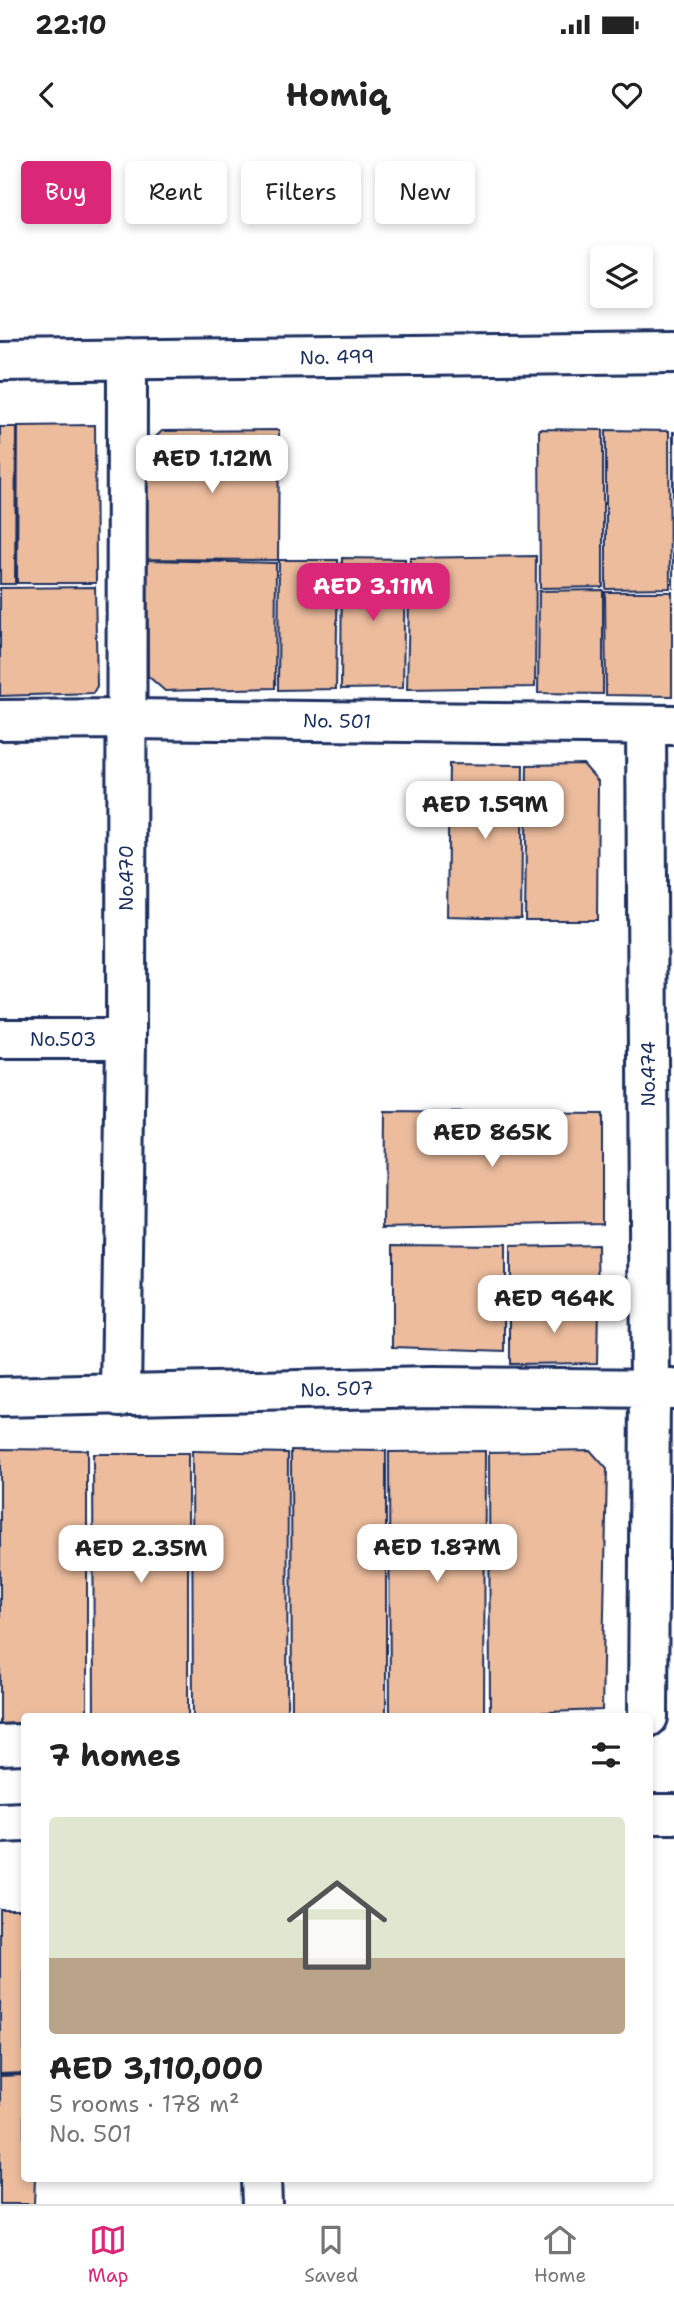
<!DOCTYPE html>
<html lang="en">
<head>
<meta charset="utf-8">
<style>
  body { margin:0; font-family:"Shantell Sans",sans-serif; background:#f6f6f6; color:#222; height:100vh; display:flex; flex-direction:column; font-size:26px; white-space:nowrap }
  * { box-sizing:border-box; margin:0 }
  p { font-size:23px; color:#767676 }
  .icon { flex:none; width:38px; height:38px; fill:none; stroke:currentColor; stroke-width:2; stroke-linecap:round; stroke-linejoin:round }
  .map { position:relative; flex:1; overflow:hidden }
  .side { position:absolute; left:21px; top:1573px; width:632px; height:469px; display:flex; flex-direction:column; background:#fff; border-radius:7px; box-shadow:0 4px 10px #0003 }
  .side>* { flex:none }
  .guide { position:absolute; left:21px; top:21px; width:634px; height:63px; display:flex; gap:14px }
  .controls { position:absolute; left:590px; top:105px; display:grid; gap:14px }
  .controls a { display:grid; place-items:center; width:63px; height:63px; border-radius:7px; background:#fff; box-shadow:0 4px 10px #0003; font-size:35px }
  .price { position:absolute; translate:-50% -60px; padding:0 16px; border-radius:14px; background:#fff; color:#222; font-size:23px; line-height:46px; filter:drop-shadow(0 2px 4px #0008) }
  .price::after { content:''; position:absolute; left:50%; top:42px; width:21px; height:16px; margin-left:-10px; background:inherit; clip-path:polygon(0 0,100% 0,50% 100%) }
  .price.current { background:#db2777; color:#fff }
  ul { padding:0; list-style:none }
  li { display:grid; align-content:center; gap:14px; height:371px; padding:0 28px }
  li+li { border-top:2px solid #e0e0e0 }
  li span { display:grid; place-items:center; height:217px; border-radius:7px; color:#555 }
  li>.icon { margin-inline-start:auto }
  span .icon { width:126px; height:126px; fill:#fffc; stroke-width:1 }
  li b { font-size:30px }
  h2 { display:flex; justify-content:space-between; align-items:center; height:84px; padding:0 28px; font-size:30px }
  .pill { padding:0 24px; border-radius:7px; background:#fff; box-shadow:0 4px 10px #0003; font-size:24px; line-height:63px }
  .pill.current { background:#db2777; color:#fff }
  .status { display:flex; justify-content:space-between; align-items:center; height:49px; padding:0 35px; background:#fff; direction:ltr }
  .status svg { height:19px; fill:currentColor }
  header { display:flex; justify-content:space-between; align-items:center; height:91px; padding:0 28px; background:#fff; font-size:32px; font-weight:700 }
  .dock { display:flex; justify-content:space-around; align-items:center; height:98px; border-top:2px solid #e0e0e0; background:#fff; font-size:19px; color:#767676 }
  .dock a { display:grid; justify-items:center; gap:4px }
  .dock .current { color:#db2777 }
  .map>svg:first-child { display:block }
  .building { fill:#ecbc9d; stroke:#1b2f5e; stroke-width:2 }
  .lines { fill:none; stroke-linecap:round; stroke-linejoin:round }
  .minor-casing { stroke:#1b2f5e; stroke-width:44 }
  .minor { stroke:#fff; stroke-width:38 }
  .labels { text-anchor:middle; dominant-baseline:central; stroke-width:5; stroke-linejoin:round; paint-order:stroke }
  .street-label { font-size:19px; fill:#1b2f5e; stroke:#fff }
</style>
</head>
<body>
<div class="status"><b>22:10</b><svg viewBox="0 0 49 12"><path d="M0 12V9h3v3zM5 12V6h3v6zM10 12V3h3v9zM15 12V0h3v12zM26 1h20v11H26zM47 4h2v5h-2z"/></svg></div>
<header><svg class="icon" aria-label="back" viewBox="0 0 24 24"><path d="M15 5l-7 7 7 7"/></svg>Homiq<svg class="icon" aria-label="heart" viewBox="0 0 24 24"><path d="M12 20l-8-8c-3-5 5-10 8-4 3-6 11-1 8 4z"/></svg></header>
<div class="map">
<svg width="674" height="2064" viewBox="0 0 674 2064">
  <rect width="100%" height="100%" fill="#fff"/>
  <filter id="ink" filterUnits="userSpaceOnUse"><feTurbulence type="fractalNoise" baseFrequency=".0143" numOctaves="2"/><feDisplacementMap in="SourceGraphic" scale="14" xChannelSelector="R" yChannelSelector="G"/><feConvolveMatrix kernelMatrix="1 2 1 2 8 2 1 2 1" color-interpolation-filters="sRGB"/></filter>
  <g filter="url(#ink)">
    <path class="building" d="M95 285 96 443H17L18 286Z
      M0 287H16L15 444H0Z
      M539 289 603 290V447L540 448Z
      M279 290 278 420 146 419 143 309 162 291Z
      M606 290 669 291 670 448 606 449Z
      M673 292H674L673 449Z
      M536 416 535 547 407 549 410 418Z
      M342 418 405 419 403 548 341 549Z
      M147 420 276 423 275 548 165 551 148 536Z
      M279 420H338L336 549 278 550Z
      M95 447 97 546 93 553 0 556V448Z
      M603 450V554L538 553 539 451Z
      M605 452H672V556L606 555Z
      M449 624 523 625 521 778 447 776Z
      M583 624 598 641 597 780H525L527 625Z
      M385 972 602 974V1082L384 1087Z
      M393 1104 505 1105V1211L393 1207Z
      M598 1105 599 1164 510 1163V1107Z
      M598 1166 597 1223 510 1224V1167Z
      M0 1309 87 1310V1577H24V1583L0 1584Z
      M291 1310 386 1311V1577H292Z
      M590 1310 607 1329 602 1570 490 1574 489 1312Z
      M192 1311 288 1313 287 1577H193Z
      M485 1311 484 1577H390L389 1312Z
      M93 1314H188V1577H94Z
      M0 1769H24V1933L0 1934Z
      M24 1935V2039H35L34 2064H0V1936Z"/>
    <g class="lines">
      <g class="minor-casing">
        <path id="minor" d="M0 221 674 213
          M0 580 127 579 674 585
          M646 585 650 1248 648 1577
          M0 899H126
          M121 1256 126 899 127 219
          M0 1257 431 1247 673 1249
          M0 1605 24 1604
          M649 1674H674
          M0 1683 24 1682
          M261 2039 262 2064"/>
      </g>
      <use href="#minor" class="minor"/>
    </g>
  </g>
  <g class="labels">
    <g class="street-label">
      <text transform="translate(337 217) rotate(-1)">No. 499</text>
      <text transform="translate(337 581) rotate(1)">No. 501</text>
      <text transform="translate(126 738) rotate(-90)">No.470</text>
      <text x="63" y="899">No.503</text>
      <text transform="translate(648 934) rotate(-90)">No.474</text>
      <text transform="translate(337 1249) rotate(-2)">No. 507</text>
    </g>
  </g>
</svg>
<div class="controls">
<a><svg class="icon" aria-label="layers" viewBox="0 0 24 24"><path d="M12 4l9 5-9 5-9-5zM3 14l9 5 9-5"/></svg></a>
</div>
<b class="price" style="left:212px;top:355px">AED 1.12M</b>
<b class="price current" style="left:373px;top:483px">AED 3.11M</b>
<b class="price" style="left:485px;top:701px">AED 1.59M</b>
<b class="price" style="left:492px;top:1029px">AED 865K</b>
<b class="price" style="left:554px;top:1195px">AED 964K</b>
<b class="price" style="left:437px;top:1444px">AED 1.87M</b>
<b class="price" style="left:141px;top:1445px">AED 2.35M</b>
<div class="guide">
<a class="pill current">Buy</a>
<a class="pill">Rent</a>
<a class="pill">Filters</a>
<a class="pill">New</a>
</div>
<section class="side">
<h2>7 homes<svg class="icon" aria-label="filters" viewBox="0 0 24 24"><path d="M4 7h16M4 17h16"/><circle cx="9" cy="7" r="2"/><circle cx="15" cy="17" r="2"/></svg></h2>
<ul>
<li><span style="background:linear-gradient(#dfe7d0 65%,#b9a48a 0)"><svg class="icon" aria-label="home" viewBox="0 0 24 24"><path d="M3 11l9-7 9 7M6 9v11h12V9"/></svg></span><div><b>AED 3,110,000</b><p>5 rooms · 178 m²</p><p>No. 501</p></div></li>
</ul>
</section>
</div>
<nav class="dock">
<a class="current"><svg class="icon" aria-label="map" viewBox="0 0 24 24"><path d="M3 6l6-2 6 2 6-2v14l-6 2-6-2-6 2zM9 4v14M15 6v14"/></svg>Map</a>
<a><svg class="icon" aria-label="saved" viewBox="0 0 24 24"><path d="M7 4h10v16l-5-4-5 4z"/></svg>Saved</a>
<a><svg class="icon" aria-label="home" viewBox="0 0 24 24"><path d="M3 11l9-7 9 7M6 9v11h12V9"/></svg>Home</a>
</nav>
</body>
</html>
